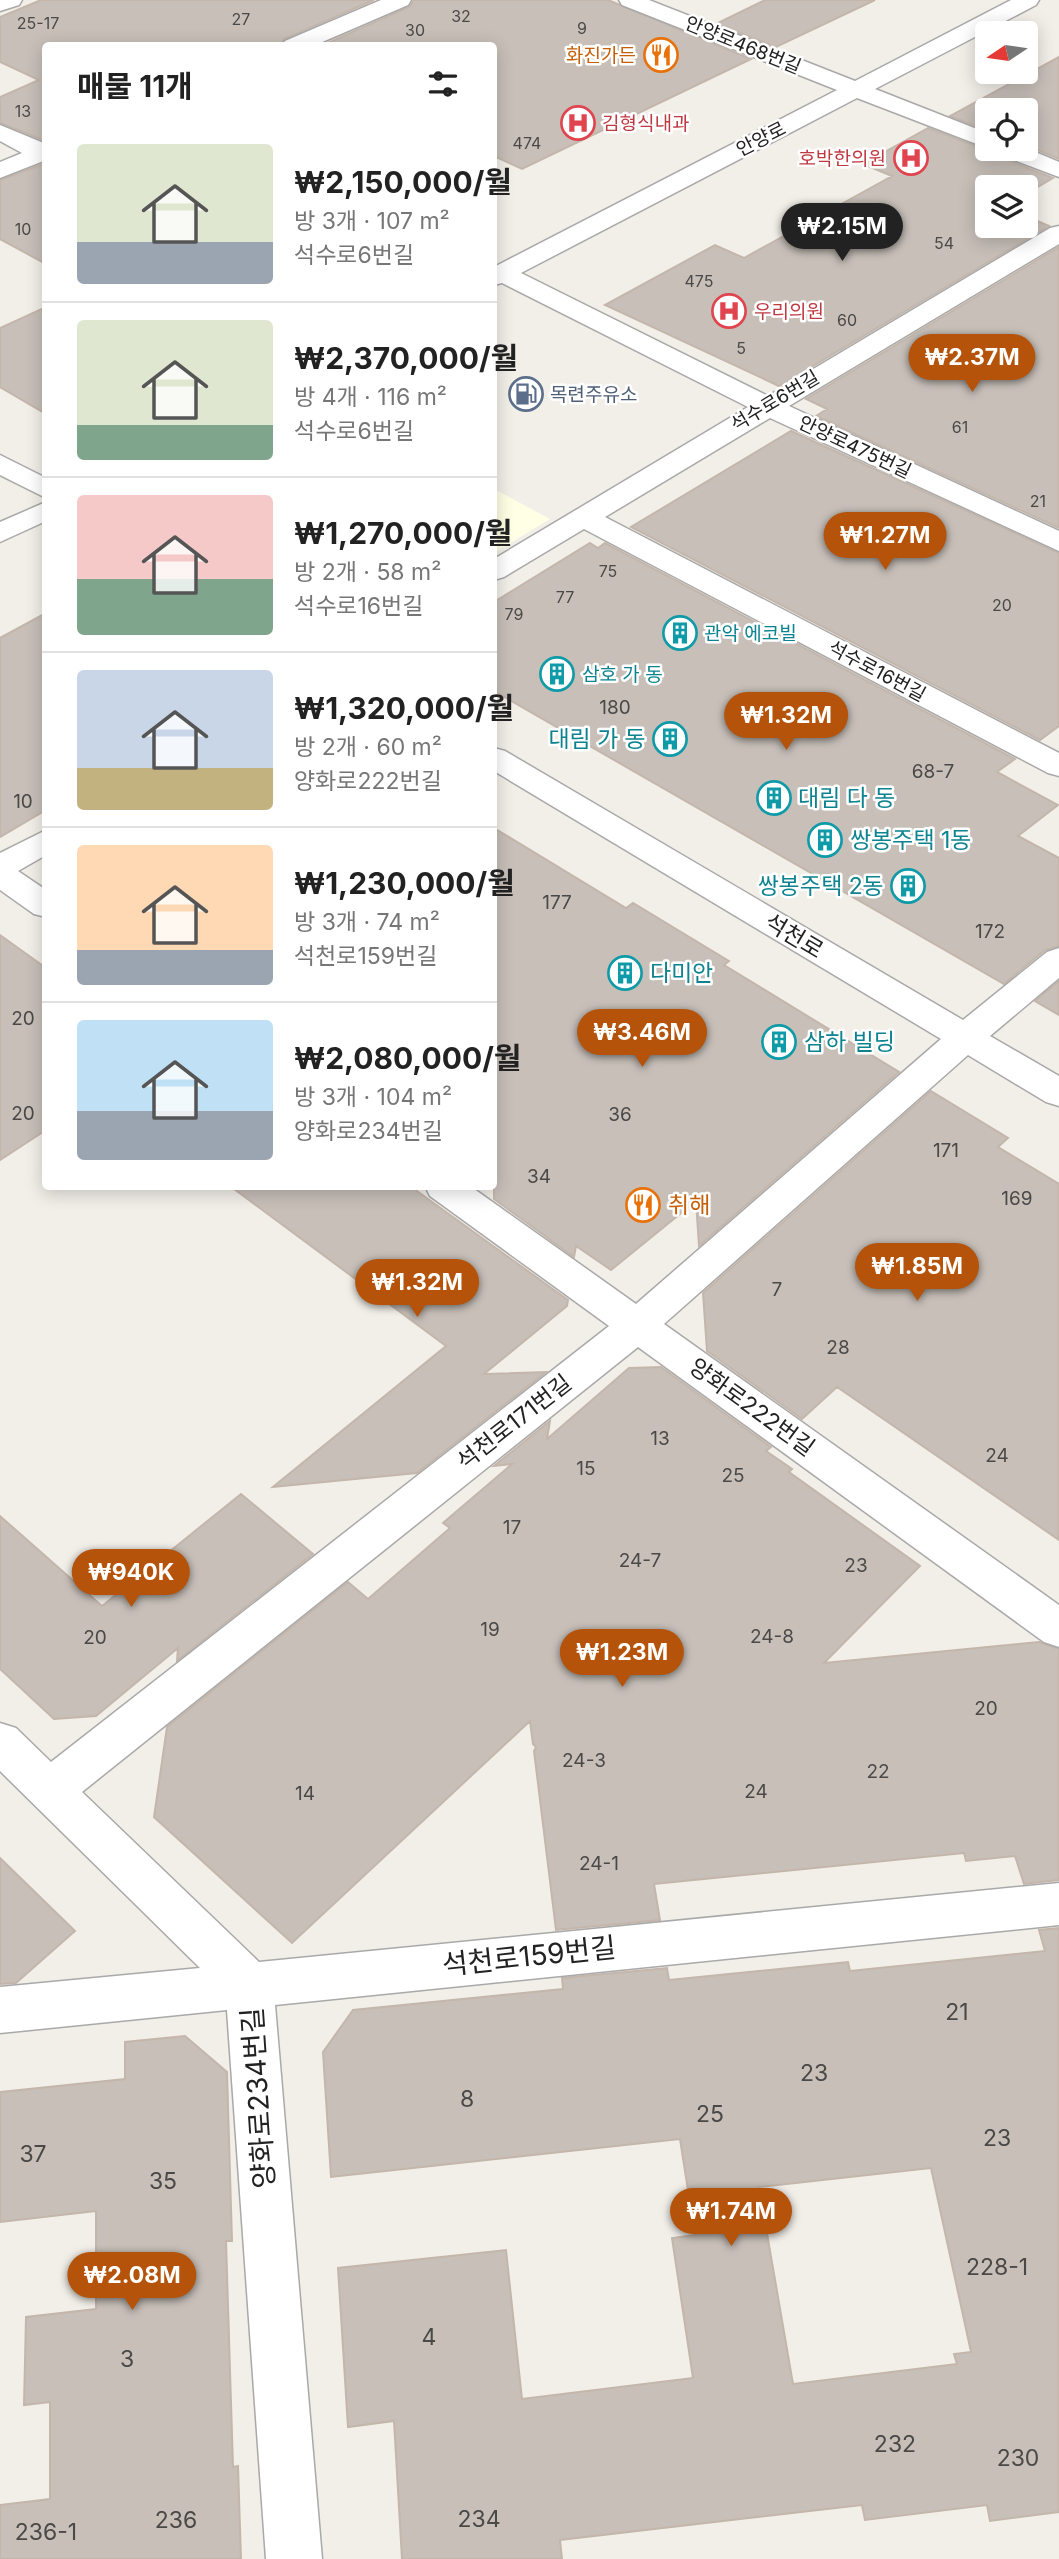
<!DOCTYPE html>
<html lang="ko">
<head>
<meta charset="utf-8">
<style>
  body { margin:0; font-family:Inter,"Noto Sans KR",sans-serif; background:#f6f6f6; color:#222; height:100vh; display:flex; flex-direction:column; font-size:26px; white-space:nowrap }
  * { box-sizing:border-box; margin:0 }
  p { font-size:23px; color:#767676 }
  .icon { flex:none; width:38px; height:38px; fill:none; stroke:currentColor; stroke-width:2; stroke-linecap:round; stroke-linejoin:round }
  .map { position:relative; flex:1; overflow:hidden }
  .sheet { position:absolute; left:42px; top:42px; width:455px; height:1148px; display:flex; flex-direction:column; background:#fff; border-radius:7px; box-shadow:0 4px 18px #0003 }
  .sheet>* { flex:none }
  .needle { width:46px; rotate:257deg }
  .controls { position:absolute; left:975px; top:21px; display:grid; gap:14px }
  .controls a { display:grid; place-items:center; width:63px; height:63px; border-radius:7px; background:#fff; box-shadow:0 4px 18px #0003; font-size:35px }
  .price { position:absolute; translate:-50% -60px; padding:0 16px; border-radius:24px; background:#b45309; color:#fff; font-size:23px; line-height:46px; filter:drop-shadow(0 2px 4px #0008) }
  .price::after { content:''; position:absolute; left:50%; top:42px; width:21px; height:16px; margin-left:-10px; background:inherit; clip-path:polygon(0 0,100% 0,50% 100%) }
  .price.selected { background:#222; color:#fff }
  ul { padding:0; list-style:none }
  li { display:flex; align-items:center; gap:21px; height:175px; padding:0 35px }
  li+li { border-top:2px solid #e0e0e0 }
  li span { display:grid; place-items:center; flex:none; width:196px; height:140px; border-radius:7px; color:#555 }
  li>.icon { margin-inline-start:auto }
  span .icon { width:84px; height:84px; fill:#fffc; stroke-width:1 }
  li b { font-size:30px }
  h2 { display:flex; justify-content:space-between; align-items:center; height:84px; padding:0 35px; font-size:30px }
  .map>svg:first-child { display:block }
  .education { fill:#ffffe5 }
  .building { fill:#c7bfb8; stroke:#c4b6ab; stroke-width:2; fill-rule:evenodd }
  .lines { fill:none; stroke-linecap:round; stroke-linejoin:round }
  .minor-casing { stroke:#a9a9a9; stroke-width:3 }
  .minor { fill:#fff; fill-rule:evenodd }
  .labels { text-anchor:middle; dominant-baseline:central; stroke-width:5; stroke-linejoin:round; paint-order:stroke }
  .far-number-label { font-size:16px; fill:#4b4948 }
  .far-street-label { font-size:19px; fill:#222; stroke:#fff }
  .far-food-label { font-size:19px; fill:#c56008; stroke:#fff; text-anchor:end }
  .far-health-label { font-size:19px; fill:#be3a42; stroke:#fff; text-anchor:start }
  .far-service-label { font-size:19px; fill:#4e5e75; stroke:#fff; text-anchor:start }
  .far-culture-label { font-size:19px; fill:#0d838f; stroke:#fff; text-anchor:start }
  .number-label { font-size:19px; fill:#4b4948 }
  .culture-label { font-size:23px; fill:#0d838f; stroke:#fff; text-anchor:start }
  .street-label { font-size:23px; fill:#222; stroke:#fff }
  .food-label { font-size:23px; fill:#c56008; stroke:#fff; text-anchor:start }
  .near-number-label { font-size:23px; fill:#4b4948 }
  .near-street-label { font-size:28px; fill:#222; stroke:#fff }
</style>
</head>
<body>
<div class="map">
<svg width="1059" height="2559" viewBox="0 0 1059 2559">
  <rect width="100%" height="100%" fill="#f2efe9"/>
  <path class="education" d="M494 489 550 519 494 553Z"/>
  <path class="building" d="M41 0H374L284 39 280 46H46V141L0 123V97L39 80 0 62V17Z
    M414 0H608L751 59 522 169 494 156V46H321L409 7Z
    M765 0H875L776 47 716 24Z
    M1059 57V159L1026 145V110H987V130L950 116Z
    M928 128 986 150 991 149 997 156 1053 178 1026 194V187H987V226H1026V216L1049 226 779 386 605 305 715 245 744 258 892 176 863 164Z
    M46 163V264L0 239V180Z
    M1059 247V528L816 416 827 409 806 399Z
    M46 307V414L0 387V328Z
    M791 431 1059 553V726L1040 740 631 527Z
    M590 543 598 548 605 543 1015 759 997 772 1058 805 1018 836 1059 858V946L1045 950 1004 984 494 691V602Z
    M46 613V810L0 837V638Z
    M494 828 626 908 633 903 729 961 724 965 899 1072 699 1246 696 1201 611 1270 576 1246 574 1257 494 1199Z
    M0 935 46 968V1130L0 1160Z
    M1059 981V1015L1035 1001Z
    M931 1091 1008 1138 998 1147 1059 1184V1540L837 1387 802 1419 707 1351 703 1293Z
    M230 1186H410L568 1300 567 1306 484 1374 546 1372 417 1473 273 1487 446 1346Z
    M661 1367 771 1447 766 1451 792 1469 789 1472 920 1566 824 1663 1039 1642 1059 1649V1880L1024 1884 1015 1856 966 1861 964 1853 654 1884 660 1920 556 1930 534 1751 536 1747 533 1744 530 1721 292 1943 154 1817 167 1727 348 1582 368 1599 450 1528 443 1523 512 1464 494 1466 550 1421 547 1439 629 1368Z
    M241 1494 313 1554 177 1661 178 1648 96 1716 54 1719 0 1669V1516L102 1606Z
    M0 1858 75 1931 16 1983 0 1984Z
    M1059 1928V2512L990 2521 987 2505 865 2520 862 2505 560 2540 562 2559H402L394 2421 348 2427 338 2268 506 2250 522 2399 693 2378 672 2238 695 2235 680 2139 331 2177 323 2052 353 2010 563 1989 562 1978 667 1968 669 1980 848 1962 850 1971 1045 1951 1039 1930ZM931 2168 971 2352 954 2354 957 2364 793 2384 759 2187Z
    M185 2036 227 2072 232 2241H226L233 2467 238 2466 241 2559H0V2505L50 2499V2402L24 2405 26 2317 96 2309V2211L0 2222V2092L125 2079V2042Z"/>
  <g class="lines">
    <g class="minor-casing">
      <path id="minor" d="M0 0H22L19 5 0 11Z
        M381 0H411L408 5 313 46H282L285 41Z
        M619 0H649L855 81 1011 0H1039L1036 5 875 89 987 133V148L857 98 521 273 768 396 1050 228 1059 226V244L789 406 1059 531V551L770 418 605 517 1059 753V776L1048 773 584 529 504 577 494 580V559L748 407 502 283 494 285V267L837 90 622 5Z
        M0 125 46 144V160L0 178V162L22 153 0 141Z
        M1026 148 1059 162V177L998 154 994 149Z
        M0 455 46 478V498L0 475Z
        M46 502V521L0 542V522Z
        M494 748 505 751 963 1020 1047 952 1059 948V978L990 1036 1059 1076V1106L1046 1102 968 1055 664 1324 1059 1605V1647L1044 1642 638 1347 82 1792 259 1962 1059 1883V1925L275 2005 322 2559H266L227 2010 0 2033V1987L200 1968 0 1771V1723L16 1728 51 1762 609 1326 430 1196 425 1186H470L636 1304 941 1039 494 771Z
        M46 830V855L18 871 46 890V917L34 914 0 890V853Z"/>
    </g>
    <use href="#minor" class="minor"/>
  </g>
  <defs>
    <g id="restaurant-ring" transform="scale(1.75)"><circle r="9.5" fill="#fff" stroke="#e8710a" stroke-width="1.5"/><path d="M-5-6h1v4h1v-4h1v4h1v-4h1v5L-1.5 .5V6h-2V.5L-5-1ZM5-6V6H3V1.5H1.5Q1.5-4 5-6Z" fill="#e8710a"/></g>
    <g id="hospital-ring" transform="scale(1.75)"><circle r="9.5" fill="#fff" stroke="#e0444e" stroke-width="1.5"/><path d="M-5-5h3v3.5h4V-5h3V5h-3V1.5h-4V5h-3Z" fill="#e0444e"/></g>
    <g id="fuel-ring" transform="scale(1.75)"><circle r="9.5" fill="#fff" stroke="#5c6f8a" stroke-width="1.5"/><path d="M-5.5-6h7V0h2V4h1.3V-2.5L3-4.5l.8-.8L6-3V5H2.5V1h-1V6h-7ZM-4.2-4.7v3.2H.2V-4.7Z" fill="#5c6f8a"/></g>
    <g id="building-ring" transform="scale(1.75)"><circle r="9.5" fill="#fff" stroke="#0f9aa8" stroke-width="1.5"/><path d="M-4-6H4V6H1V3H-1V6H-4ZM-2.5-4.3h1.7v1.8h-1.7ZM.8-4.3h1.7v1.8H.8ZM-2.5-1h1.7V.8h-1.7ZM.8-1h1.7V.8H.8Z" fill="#0f9aa8"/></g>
  </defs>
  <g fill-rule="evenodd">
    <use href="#restaurant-ring" x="661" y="55"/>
    <use href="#hospital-ring" x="578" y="123"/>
    <use href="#hospital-ring" x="911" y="158"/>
    <use href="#hospital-ring" x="729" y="311"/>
    <use href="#fuel-ring" x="526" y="394"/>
    <use href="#building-ring" x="680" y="633"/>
    <use href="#building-ring" x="557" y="674"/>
    <use href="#building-ring" x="670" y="739"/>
    <use href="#building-ring" x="774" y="798"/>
    <use href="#building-ring" x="825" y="840"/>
    <use href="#building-ring" x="908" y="886"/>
    <use href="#building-ring" x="625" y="973"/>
    <use href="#building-ring" x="779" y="1042"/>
    <use href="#restaurant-ring" x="643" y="1205"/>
  </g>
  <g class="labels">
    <g class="far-number-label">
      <text x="461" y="16">32</text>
      <text x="241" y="19">27</text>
      <text x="38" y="23">25-17</text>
      <text x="582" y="28">9</text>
      <text x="415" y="30">30</text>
      <text x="23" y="111">13</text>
      <text x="527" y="143">474</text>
      <text x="23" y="229">10</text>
      <text x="944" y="243">54</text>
      <text x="699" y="281">475</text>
      <text x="847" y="320">60</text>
      <text x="741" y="348">5</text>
      <text x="960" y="427">61</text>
      <text x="1038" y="501">21</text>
      <text x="608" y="571">75</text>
      <text x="565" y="597">77</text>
      <text x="1002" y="605">20</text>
      <text x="514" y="614">79</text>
    </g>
    <g class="far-street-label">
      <text transform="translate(743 45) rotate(22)">안양로468번길</text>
      <text transform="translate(761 139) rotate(-27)">안양로</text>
      <text transform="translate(775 401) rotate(-31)">석수로6번길</text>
      <text transform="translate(855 447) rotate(25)">안양로475번길</text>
      <text transform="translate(877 671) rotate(28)">석수로16번길</text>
    </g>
    <g class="far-food-label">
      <text x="636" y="55">화진가든</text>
    </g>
    <g class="far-health-label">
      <text x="602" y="123">김형식내과</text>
      <text x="886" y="158" text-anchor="end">호박한의원</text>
      <text x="754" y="311">우리의원</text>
    </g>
    <g class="far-service-label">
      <text x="550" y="394">목련주유소</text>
    </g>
    <g class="far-culture-label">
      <text x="704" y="633">관악 에코빌</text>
      <text x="582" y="674">삼호 가 동</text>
    </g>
    <g class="number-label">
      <text x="615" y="707">180</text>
      <text x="933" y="771">68-7</text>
      <text x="23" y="801">10</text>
      <text x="557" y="902">177</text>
      <text x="990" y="931">172</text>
      <text x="23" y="1018">20</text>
      <text x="23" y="1113">20</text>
      <text x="620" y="1114">36</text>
      <text x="946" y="1150">171</text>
      <text x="539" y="1176">34</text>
      <text x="1017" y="1198">169</text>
      <text x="777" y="1289">7</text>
      <text x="838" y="1347">28</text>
      <text x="660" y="1438">13</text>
      <text x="997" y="1455">24</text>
      <text x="586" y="1468">15</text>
      <text x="733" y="1475">25</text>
      <text x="512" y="1527">17</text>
      <text x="640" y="1560">24-7</text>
      <text x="856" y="1565">23</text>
      <text x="490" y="1629">19</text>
      <text x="772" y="1636">24-8</text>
      <text x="95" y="1637">20</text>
      <text x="986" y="1708">20</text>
      <text x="584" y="1760">24-3</text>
      <text x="878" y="1771">22</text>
      <text x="756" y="1791">24</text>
      <text x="305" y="1793">14</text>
      <text x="599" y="1863">24-1</text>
    </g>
    <g class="culture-label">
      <text x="646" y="739" text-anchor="end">대림 가 동</text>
      <text x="798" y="798">대림 다 동</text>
      <text x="850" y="840">쌍봉주택 1동</text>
      <text x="884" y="886" text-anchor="end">쌍봉주택 2동</text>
      <text x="650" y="973">다미안</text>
      <text x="804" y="1042">삼하 빌딩</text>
    </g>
    <g class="street-label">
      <text transform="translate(794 936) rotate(31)">석천로</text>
      <text transform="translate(752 1407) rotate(36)">양화로222번길</text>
      <text transform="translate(514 1422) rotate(-38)">석천로171번길</text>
    </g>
    <g class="food-label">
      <text x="668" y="1205">취해</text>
    </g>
    <g class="near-number-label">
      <text x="957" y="2012">21</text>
      <text x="814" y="2073">23</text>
      <text x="467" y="2099">8</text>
      <text x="710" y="2114">25</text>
      <text x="997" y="2138">23</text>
      <text x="33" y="2154">37</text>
      <text x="163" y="2181">35</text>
      <text x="997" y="2267">228-1</text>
      <text x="429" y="2337">4</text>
      <text x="127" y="2359">3</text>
      <text x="895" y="2444">232</text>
      <text x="1018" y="2458">230</text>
      <text x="479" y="2519">234</text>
      <text x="176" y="2520">236</text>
      <text x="46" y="2532">236-1</text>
    </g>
    <g class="near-street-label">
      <text transform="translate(529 1956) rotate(-6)">석천로159번길</text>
      <text transform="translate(258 2098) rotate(-94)">양화로234번길</text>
    </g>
  </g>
</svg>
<div class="controls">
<a><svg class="needle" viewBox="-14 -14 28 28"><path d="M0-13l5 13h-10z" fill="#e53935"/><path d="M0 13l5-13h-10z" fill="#767676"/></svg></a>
<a><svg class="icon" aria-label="locate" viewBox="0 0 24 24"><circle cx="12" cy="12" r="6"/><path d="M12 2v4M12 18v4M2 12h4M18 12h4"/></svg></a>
<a><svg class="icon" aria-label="layers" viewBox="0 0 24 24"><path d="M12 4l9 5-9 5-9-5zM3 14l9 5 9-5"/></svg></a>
</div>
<b class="price selected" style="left:842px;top:263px">₩2.15M</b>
<b class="price" style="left:972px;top:394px">₩2.37M</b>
<b class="price" style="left:885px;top:572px">₩1.27M</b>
<b class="price" style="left:786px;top:752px">₩1.32M</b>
<b class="price" style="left:642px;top:1069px">₩3.46M</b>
<b class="price" style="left:917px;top:1303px">₩1.85M</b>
<b class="price" style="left:417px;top:1319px">₩1.32M</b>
<b class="price" style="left:131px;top:1609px">₩940K</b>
<b class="price" style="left:622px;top:1689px">₩1.23M</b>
<b class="price" style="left:731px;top:2248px">₩1.74M</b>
<b class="price" style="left:132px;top:2312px">₩2.08M</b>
<section class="sheet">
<h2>매물 11개<svg class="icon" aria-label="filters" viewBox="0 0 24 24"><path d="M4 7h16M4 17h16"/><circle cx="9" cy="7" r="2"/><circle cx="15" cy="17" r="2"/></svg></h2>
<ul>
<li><span style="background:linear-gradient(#dfe7d0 70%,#9aa5b1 0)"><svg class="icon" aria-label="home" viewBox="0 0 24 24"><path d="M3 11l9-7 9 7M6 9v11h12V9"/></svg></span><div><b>₩2,150,000/월</b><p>방 3개 · 107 m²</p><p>석수로6번길</p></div></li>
<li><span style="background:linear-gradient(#dfe7d0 75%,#7fa58c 0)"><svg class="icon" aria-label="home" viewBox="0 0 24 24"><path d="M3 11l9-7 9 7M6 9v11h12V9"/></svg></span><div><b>₩2,370,000/월</b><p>방 4개 · 116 m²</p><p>석수로6번길</p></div></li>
<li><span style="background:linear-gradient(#f6c9c9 60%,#7fa58c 0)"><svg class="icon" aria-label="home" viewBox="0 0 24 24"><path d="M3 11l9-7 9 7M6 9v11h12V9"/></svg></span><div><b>₩1,270,000/월</b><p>방 2개 · 58 m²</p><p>석수로16번길</p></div></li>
<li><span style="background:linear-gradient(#c9d6e8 70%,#c2b280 0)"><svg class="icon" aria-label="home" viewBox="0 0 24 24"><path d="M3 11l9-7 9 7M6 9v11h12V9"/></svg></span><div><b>₩1,320,000/월</b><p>방 2개 · 60 m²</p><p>양화로222번길</p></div></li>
<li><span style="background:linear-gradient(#ffd9b3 75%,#9aa5b1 0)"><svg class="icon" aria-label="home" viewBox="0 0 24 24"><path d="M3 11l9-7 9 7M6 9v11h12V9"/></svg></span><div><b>₩1,230,000/월</b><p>방 3개 · 74 m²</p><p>석천로159번길</p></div></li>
<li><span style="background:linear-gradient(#bfe0f5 65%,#9aa5b1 0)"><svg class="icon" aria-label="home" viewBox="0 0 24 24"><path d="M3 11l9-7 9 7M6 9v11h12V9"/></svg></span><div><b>₩2,080,000/월</b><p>방 3개 · 104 m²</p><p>양화로234번길</p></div></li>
</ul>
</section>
</div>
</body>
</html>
